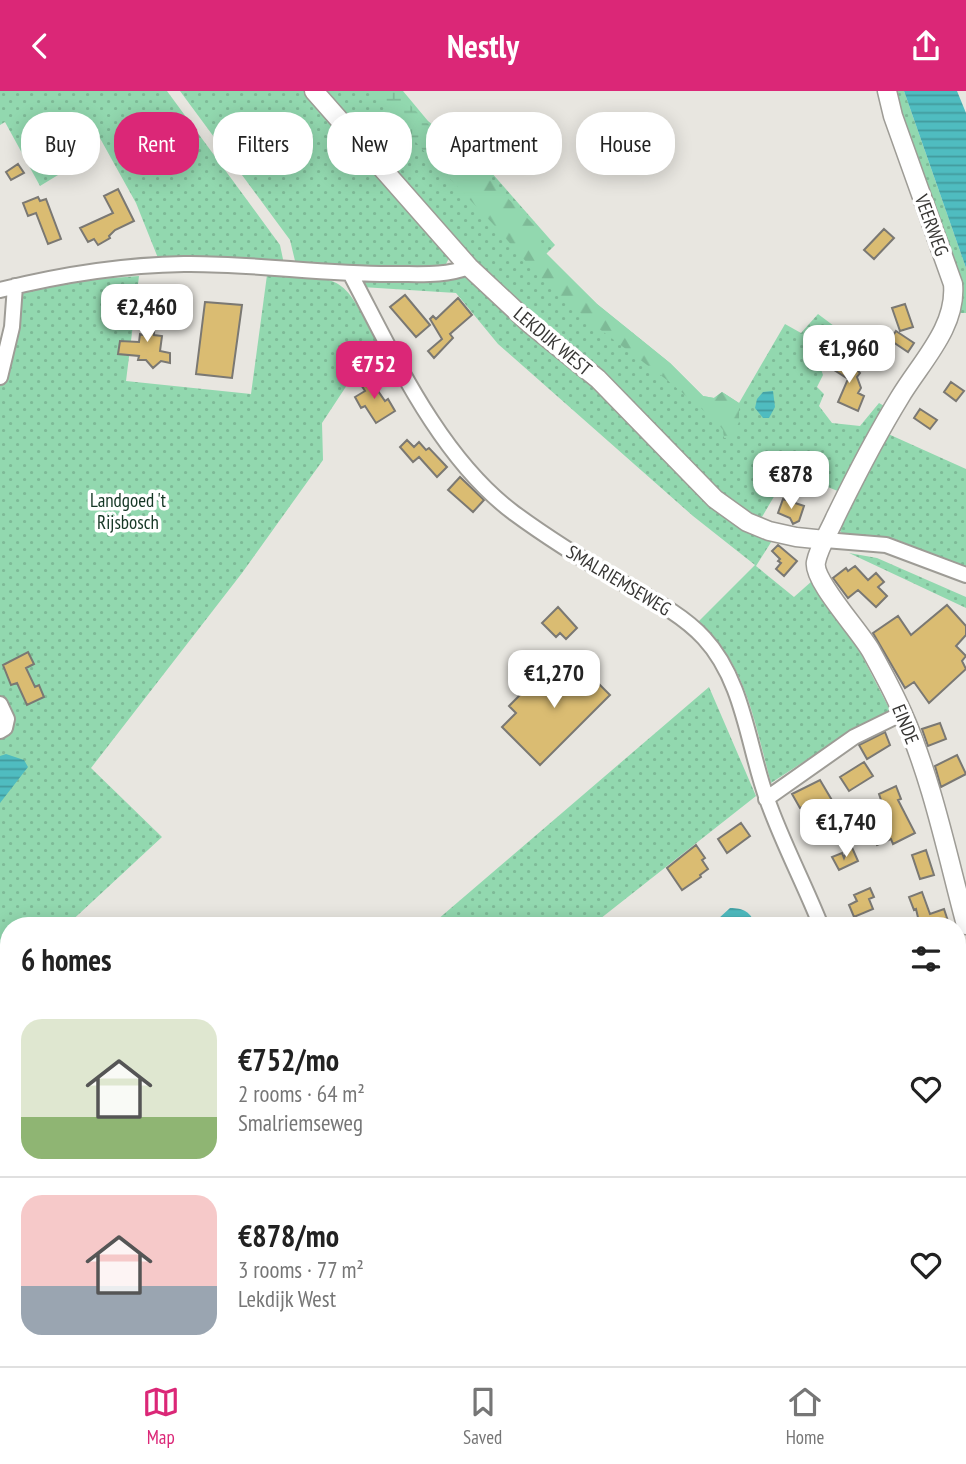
<!DOCTYPE html>
<html lang="en">
<head>
<meta charset="utf-8">
<style>
  body { margin:0; font-family:"PT Sans Narrow",sans-serif; background:#f6f6f6; color:#222; height:100vh; display:flex; flex-direction:column; font-size:26px; white-space:nowrap }
  * { box-sizing:border-box; margin:0 }
  p { font-size:23px; color:#767676 }
  .icon { flex:none; width:38px; height:38px; fill:none; stroke:currentColor; stroke-width:2; stroke-linecap:round; stroke-linejoin:round }
  .map { position:relative; flex:1; overflow:hidden }
  .sheet { position:absolute; left:0px; top:826px; width:966px; height:450px; display:flex; flex-direction:column; background:#fff; border-radius:28px 28px 0 0; box-shadow:0 4px 18px #0003 }
  .sheet>* { flex:none }
  .hud { position:absolute; left:21px; top:21px; width:924px; height:63px; display:flex; gap:14px }
  .price { position:absolute; translate:-50% -60px; padding:0 16px; border-radius:14px; background:#fff; color:#222; font-size:23px; line-height:46px; filter:drop-shadow(0 2px 4px #0008) }
  .price::after { content:''; position:absolute; left:50%; top:42px; width:21px; height:16px; margin-left:-10px; background:inherit; clip-path:polygon(0 0,100% 0,50% 100%) }
  .price.on { background:#db2777; color:#fff }
  ul { padding:0; list-style:none }
  li { display:flex; align-items:center; gap:21px; height:175px; padding:0 21px }
  li+li { border-top:2px solid #e0e0e0 }
  li span { display:grid; place-items:center; flex:none; width:196px; height:140px; border-radius:21px; color:#555 }
  li>.icon { margin-inline-start:auto }
  span .icon { width:84px; height:84px; fill:#fffc; stroke-width:1 }
  li b { font-size:30px }
  h2 { display:flex; justify-content:space-between; align-items:center; height:84px; padding:0 21px; font-size:30px }
  .chip { padding:0 24px; border-radius:28px; background:#fff; box-shadow:0 4px 18px #0003; font-size:24px; line-height:63px }
  .chip.on { background:#db2777; color:#fff }
  header { display:flex; justify-content:space-between; align-items:center; height:91px; padding:0 21px; background:#db2777; color:#fff; font-size:32px; font-weight:700 }
  .tab-bar { display:flex; justify-content:space-around; align-items:center; height:98px; border-top:2px solid #e0e0e0; background:#fff; font-size:19px; color:#767676 }
  .tab-bar a { display:grid; justify-items:center; gap:4px }
  .tab-bar .on { color:#db2777 }
  .map>svg:first-child { display:block }
  .built { fill:#e2dccf }
  .green { fill:url(#green-dots) }
  .forest { fill:url(#forest-firs) }
  .wetland { fill:url(#wetland-marsh) }
  .water { fill:url(#water-rules) }
  .building { fill:#dabc72; stroke:#7a7873; stroke-width:2 }
  .lines { fill:none; stroke-linecap:round; stroke-linejoin:round }
  .minor-casing { stroke:#9e9c96; stroke-width:18 }
  .tertiary-casing { stroke:#9e9c96; stroke-width:21 }
  .minor { stroke:#fff; stroke-width:14 }
  .tertiary { stroke:#fff; stroke-width:18 }
  .labels { text-anchor:middle; dominant-baseline:central; stroke-width:7; stroke-linejoin:round; paint-order:stroke }
  .street-label { font-size:19px; fill:#373634; stroke:#fff }
  .park-label { font-size:19px; fill:#143624; stroke:#fff }
</style>
</head>
<body>
<header><svg class="icon" aria-label="back" viewBox="0 0 24 24"><path d="M15 5l-7 7 7 7"/></svg>Nestly<svg class="icon" aria-label="share" viewBox="0 0 24 24"><path d="M12 15V3M7 8l5-5 5 5M5 13v7h14v-7"/></svg></header>
<div class="map">
<svg width="966" height="1275" viewBox="0 0 966 1275">
  <defs>
    <pattern id="green-dots" width="8" height="8" patternUnits="userSpaceOnUse" patternTransform="scale(1.75)"><rect width="8" height="8" fill="#92d8af"/><path d="M2 2h.1M6 6h.1" fill="none" stroke="#7eba97" stroke-width="1.8" stroke-linecap="round"/></pattern>
    <pattern id="forest-firs" width="22" height="20" patternUnits="userSpaceOnUse" patternTransform="scale(1.75)"><rect width="22" height="20" fill="#92d8af"/><path d="M5 1l3.5 6h-7zM16 11l3.5 6h-7z" fill="#7eba97"/></pattern>
    <pattern id="wetland-marsh" width="20" height="14" patternUnits="userSpaceOnUse" patternTransform="scale(1.75)"><rect width="20" height="14" fill="#92d8af"/><path d="M1 5h8M5 5V1M11 12h8M15 12V8" fill="none" stroke="#7eba97"/></pattern>
    <pattern id="water-rules" width="6" height="5" patternUnits="userSpaceOnUse" patternTransform="scale(1.75)"><rect width="6" height="5" fill="#4fbcc0"/><path d="M0 2.5h6" fill="none" stroke="#429a9d"/></pattern>
  </defs>
  <rect width="100%" height="100%" fill="#e8e6e0"/>
  <path class="built" d="M9 1184V1267H690V1275H0V1190Z"/>
  <path class="green" d="M0 0H167L280 154 284 173 160 172 136 112 91 31 45 59 58 84 40 95 5 31 0 34Z
    M180 0H308L450 165 444 177 296 174 290 149Z
    M321 0H403L428 30 491 81 555 154 546 163 597 213 670 272 703 305 714 307 722 301 739 312 785 233 801 242 818 223 854 250 840 259 834 255 828 257 819 272 823 284 817 296 824 303 819 315 832 332 860 335 879 312 886 316 840 401 789 380 759 431 728 410 496 195Z
    M892 0H904L966 177V222H955Z
    M267 184C343 188 341 180 376 250L322 332 323 369 242 482 91 677 162 746 66 835H9V887L0 895V270L22 203C52 189 106 188 139 185L126 290 251 303Z
    M457 186 475 188 672 369 775 445 756 475 794 506 812 490 858 557 890 619 851 640 771 692C759 649 751 601 727 564 719 552 707 542 697 532L755 474 693 425 498 253 456 202 362 196 365 188Z
    M886 342 966 378V477L895 448 843 443 840 440 838 434Z
    M849 462 877 467 966 506V517Z
    M709 596 756 705 591 835H430Z"/>
  <path class="forest" d="M447 53 488 87 534 134 546 162 597 213 670 272 703 305 714 307 722 301 739 312V331L731 347H724L723 339 715 329 667 289 598 237 542 189 494 134 429 66Z
    M9 1152V1184L0 1190V1159Z"/>
  <path class="wetland" d="M370 0H397L447 53 429 66Z"/>
  <path class="water" d="M904 0H957L966 22V177Z
    M773 300 775 316 769 327H763L755 317 757 308 763 301Z
    M6 663 24 669 28 676 0 712V665Z
    M730 817C743 817 752 821 755 835H695L703 828H718Z"/>
  <path class="building" d="M18 73 24 82 11 89 6 81Z
    M118 98 134 130 115 139 109 145 110 147 98 154 94 148 88 151 80 137 113 122 104 105Z
    M38 106 40 110 46 108 61 148 48 153 36 122 28 125 23 112Z
    M884 138 894 147 874 168 864 159Z
    M405 204 430 234 416 246 390 216Z
    M458 207 472 224 450 243 453 247 434 267 428 260 442 248 430 228 433 225 436 228Z
    M205 211 242 214 232 287 196 283Z
    M905 213 913 236 900 240 892 217Z
    M145 219H155L154 244 162 245 160 260 170 262V272L161 270 153 277 146 269H138L139 265 118 263 120 250 139 251 140 243 143 244Z
    M896 240 914 252 908 261 890 249Z
    M838 267 853 277 854 275 860 282 857 286 861 297 858 302 864 305 858 320 838 311 848 288 831 277Z
    M367 284 385 310 388 308 395 320 376 332 365 315 361 317 355 306 365 300 358 289Z
    M951 291 964 300 956 310 944 301Z
    M920 318 937 329 930 338 914 327Z
    M407 349 414 356 419 351 426 359 429 357 447 376 437 386 419 366 413 371 400 356Z
    M460 386 484 409 473 421 448 399Z
    M783 408 804 415 799 430 793 433 790 427 778 422Z
    M778 454 797 470 784 485 776 478 781 472 778 470 780 468 772 460Z
    M855 475 868 489 876 482 884 491 878 496 887 505 876 516 858 499 848 507 833 487 846 477 848 480Z
    M947 514 966 535V544L956 555 966 565 962 570 966 578 929 612 914 591 905 597 873 542 898 525 911 544Z
    M558 516 577 537 566 548 560 542 556 546 542 532Z
    M28 561 34 573 26 577 35 596 39 594 44 606 27 614 17 592 11 594 3 574Z
    M572 566 610 604 540 674 502 636 516 622 509 615 530 594 537 601Z
    M940 632 946 648 928 655 922 638Z
    M885 641 890 654 867 668 859 654Z
    M957 664 966 683 941 696 935 675Z
    M864 671 873 685 849 700 840 686Z
    M820 689 833 711 817 721 820 727 830 723 836 736 831 738 835 746 823 751 818 740 815 742 803 716 800 717 792 703Z
    M896 695 901 708 898 709 915 742 893 753 891 748 877 754 873 746 887 737 877 714 882 712 879 703Z
    M741 732 750 745 727 762 718 748Z
    M850 752 858 770 839 779 832 766 842 762 844 767Z
    M696 754 705 767 702 769 708 778 700 784 701 786 682 799 667 777Z
    M926 759 934 784 920 788 912 764Z
    M870 797 874 806 869 808 873 818 854 826 849 814 857 810 854 804Z
    M922 801 930 823 944 818 948 830 939 833V835H920L916 818 914 819 909 806Z"/>
  <g class="lines">
    <g class="minor-casing">
      <path id="minor" d="M351 184C394 265 439 366 514 422 548 447 585 470 621 491 649 507 681 522 704 547 744 590 748 656 767 708 782 751 804 792 821 835
        M0 199C60 184 122 174 184 173 255 172 325 184 396 183 423 183 444 185 469 176
        M0 286 12 236 15 195
        M825 449 886 454 966 484
        M0 613 7 628 5 637 0 640
        M766 708 854 646 903 622
        M957 1035 966 1033
        M113 1267 118 1275
        M426 1267 431 1275
        M956 1267 960 1275
        M81 1275 93 1267"/>
    </g>
    <g class="tertiary-casing">
      <path id="tertiary" d="M314 0 469 176 529 232 598 288 715 408 747 431 769 440 796 446 825 449
        M887 0 893 25 953 193C957 236 921 271 900 306 876 345 855 386 835 427 829 441 819 456 816 471 812 489 860 540 871 560 882 580 893 600 902 621 932 688 947 763 966 834
        M957 961 966 960
        M822 1267 823 1275"/>
    </g>
    <use href="#minor" class="minor"/>
    <use href="#tertiary" class="tertiary"/>
  </g>
  <g class="labels">
    <g class="street-label">
      <text transform="translate(932 134) rotate(70)">VEERWEG</text>
      <text transform="translate(553 250) rotate(40)">LEKDIJK WEST</text>
      <text transform="translate(619 489) rotate(31)">SMALRIEMSEWEG</text>
      <text transform="translate(906 633) rotate(68)">EINDE</text>
    </g>
    <g class="park-label">
      <text x="128" y="409">Landgoed 't<tspan x="128" dy="22">Rijsbosch</tspan></text>
    </g>
  </g>
</svg>
<b class="price" style="left:147px;top:253px">€2,460</b>
<b class="price" style="left:849px;top:294px">€1,960</b>
<b class="price on" style="left:374px;top:310px">€752</b>
<b class="price" style="left:791px;top:420px">€878</b>
<b class="price" style="left:554px;top:619px">€1,270</b>
<b class="price" style="left:846px;top:768px">€1,740</b>
<div class="hud">
<a class="chip">Buy</a>
<a class="chip on">Rent</a>
<a class="chip">Filters</a>
<a class="chip">New</a>
<a class="chip">Apartment</a>
<a class="chip">House</a>
</div>
<section class="sheet">
<h2>6 homes<svg class="icon" aria-label="filters" viewBox="0 0 24 24"><path d="M4 7h16M4 17h16"/><circle cx="9" cy="7" r="2"/><circle cx="15" cy="17" r="2"/></svg></h2>
<ul>
<li><span style="background:linear-gradient(#dfe7d0 70%,#8fb573 0)"><svg class="icon" aria-label="home" viewBox="0 0 24 24"><path d="M3 11l9-7 9 7M6 9v11h12V9"/></svg></span><div><b>€752/mo</b><p>2 rooms · 64 m²</p><p>Smalriemseweg</p></div><svg class="icon" aria-label="heart" viewBox="0 0 24 24"><path d="M12 20l-8-8c-3-5 5-10 8-4 3-6 11-1 8 4z"/></svg></li>
<li><span style="background:linear-gradient(#f6c9c9 65%,#9aa5b1 0)"><svg class="icon" aria-label="home" viewBox="0 0 24 24"><path d="M3 11l9-7 9 7M6 9v11h12V9"/></svg></span><div><b>€878/mo</b><p>3 rooms · 77 m²</p><p>Lekdijk West</p></div><svg class="icon" aria-label="heart" viewBox="0 0 24 24"><path d="M12 20l-8-8c-3-5 5-10 8-4 3-6 11-1 8 4z"/></svg></li>
</ul>
</section>
</div>
<nav class="tab-bar">
<a class="on"><svg class="icon" aria-label="map" viewBox="0 0 24 24"><path d="M3 6l6-2 6 2 6-2v14l-6 2-6-2-6 2zM9 4v14M15 6v14"/></svg>Map</a>
<a><svg class="icon" aria-label="saved" viewBox="0 0 24 24"><path d="M7 4h10v16l-5-4-5 4z"/></svg>Saved</a>
<a><svg class="icon" aria-label="home" viewBox="0 0 24 24"><path d="M3 11l9-7 9 7M6 9v11h12V9"/></svg>Home</a>
</nav>
</body>
</html>
